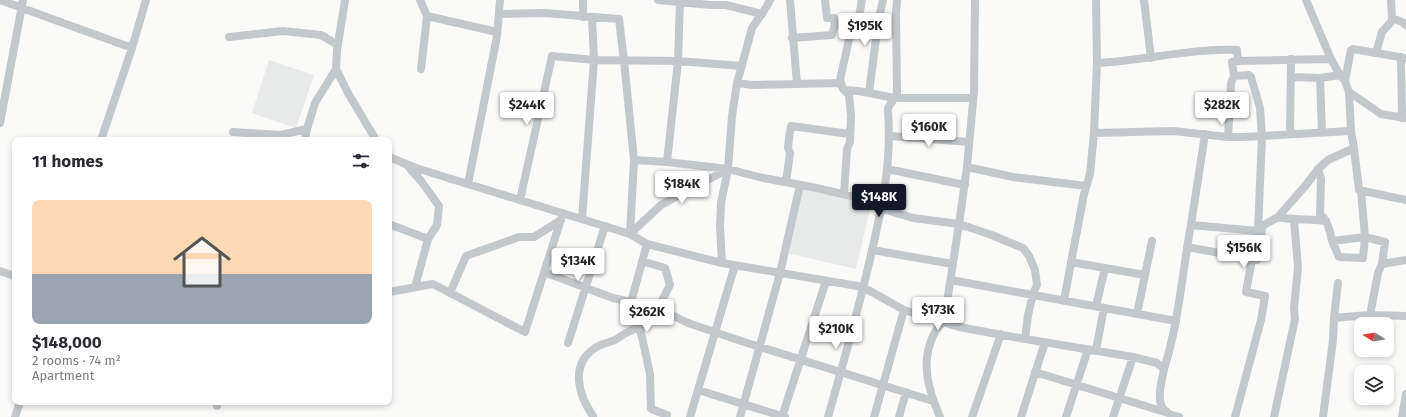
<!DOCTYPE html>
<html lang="en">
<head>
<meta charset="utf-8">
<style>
  body { margin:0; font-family:"Fira Sans",sans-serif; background:#f2f2f3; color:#2b2b33; height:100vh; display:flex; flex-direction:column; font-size:15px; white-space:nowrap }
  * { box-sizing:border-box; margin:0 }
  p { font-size:13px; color:#7c7c81 }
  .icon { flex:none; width:22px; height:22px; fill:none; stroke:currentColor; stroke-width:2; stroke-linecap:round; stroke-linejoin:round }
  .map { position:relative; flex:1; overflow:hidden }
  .sheet { position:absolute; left:12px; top:137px; width:380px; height:268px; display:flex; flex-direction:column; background:#fff; border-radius:8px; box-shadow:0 2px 6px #0003 }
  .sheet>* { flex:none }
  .needle { width:26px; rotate:281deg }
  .buttons { position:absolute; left:1354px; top:317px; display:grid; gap:8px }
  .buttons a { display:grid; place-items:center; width:40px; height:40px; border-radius:8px; background:#fff; box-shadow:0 2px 6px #0003; font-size:20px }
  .price { position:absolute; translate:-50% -34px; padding:0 9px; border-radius:4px; background:#fff; color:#222; font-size:13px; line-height:26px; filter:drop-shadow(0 1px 2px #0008) }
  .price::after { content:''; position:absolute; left:50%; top:24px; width:12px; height:9px; margin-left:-6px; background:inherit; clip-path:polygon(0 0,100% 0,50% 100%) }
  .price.on { background:#111827; color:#fff }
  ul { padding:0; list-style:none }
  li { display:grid; align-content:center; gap:8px; height:212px; padding:0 20px }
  li span { display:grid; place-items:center; height:124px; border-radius:8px; color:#555 }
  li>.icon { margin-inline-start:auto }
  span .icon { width:72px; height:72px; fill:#fffc; stroke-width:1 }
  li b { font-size:17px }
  h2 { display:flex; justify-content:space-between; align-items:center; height:48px; padding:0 20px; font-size:17px }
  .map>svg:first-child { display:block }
  .built { fill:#e8e9e9 }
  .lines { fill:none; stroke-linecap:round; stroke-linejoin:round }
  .minor { stroke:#c3c8cc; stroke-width:8 }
</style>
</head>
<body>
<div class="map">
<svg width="1406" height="417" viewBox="0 0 1406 417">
  <rect width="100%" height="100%" fill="#fafaf8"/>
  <path class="built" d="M269 60 314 75 296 128 252 113Z
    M801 188 871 205 856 269 787 253Z"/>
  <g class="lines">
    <path class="minor" d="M0 0 132 48
      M420 0 427 16 421 69
      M658 0 710 5H726L762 14
      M770 0 767 6 752 28 737 83 732 116 728 169 721 203 720 226 722 263 863 287 904 310 959 327 1025 339
      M790 0 797 84
      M825 0 827 18H834L835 24 852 26
      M975 0 974 91 967 167 959 224 989 234 1023 248 1029 256 1035 270 1037 285 1033 294 1028 315 1025 339 1133 357 1157 363 1164 369C1179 322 1182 273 1191 225L1258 231 1262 229 1264 225 1278 217 1306 185 1318 169 1328 160 1354 148 1351 131 1349 92
      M1144 0 1151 58
      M1306 0 1331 59 1340 75 1345 81 1349 92 1381 114 1406 118
      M427 16 497 32
      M583 17V0
      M1392 18 1402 22 1406 25
      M229 37 283 31 321 35 338 45
      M792 38 832 35 835 24
      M1376 53 1382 32 1391 22 1392 18 1391 0
      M1401 57 1402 118
      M1097 63C1144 61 1190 48 1237 50L1238 61 1331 59
      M336 69 348 93 376 140
      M1234 76 1249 75 1251 77 1260 108 1262 136 1258 231
      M1291 77 1320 78 1340 75
      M1320 78 1322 132
      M1345 81 1351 50 1353 49 1406 58
      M737 83 753 85 841 83
      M845 90 858 91 869 93 878 23 883 0
      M869 93 894 98H973
      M0 123 23 0
      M233 132 280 135 307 129
      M1094 133 1173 131 1228 137H1243L1351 131
      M1290 134 1291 59
      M890 136 969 142
      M1228 137 1231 83 1234 76 1232 62 1238 61
      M101 140 132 48 146 0
      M305 140 307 129 315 103 336 69 337 50 345 0
      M1354 148 1359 190 1406 200
      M389 157 416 168 630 234 634 160 624 61 619 19 545 13 499 14
      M634 160 667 162 728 169 763 178 812 187 869 200 883 206 886 210 913 218 959 224 944 322C938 326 936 330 933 336 920 364 929 391 940 417
      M667 162 678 61 680 2
      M967 167 1013 177 1086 186
      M887 169 965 185
      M1318 169 1321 179 1320 214C1328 221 1330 231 1332 241L1365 237 1363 258 1339 257 1332 241
      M786 182 790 153 788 148 789 138 791 126 850 134
      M468 184 497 36 500 0
      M1361 191 1365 237 1385 242 1382 264 1406 260
      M844 194 847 149 850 142 851 116 849 95 843 89 840 80 852 26 857 27 862 0
      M520 200 552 56 594 60 678 61 742 66
      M1278 217C1294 221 1310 218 1326 221
      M582 219 594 60 592 18
      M389 224 428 239 437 225 439 206 421 181 407 165
      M1191 225 1205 134
      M647 244 631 302 642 337 650 374 651 409 667 415
      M1187 247 1257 260 1258 259 1262 229
      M872 250 953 264
      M1071 262 1145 275
      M722 263 647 244 630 234 661 205 728 169
      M0 271 15 276
      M544 272 613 298 631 302 674 316 688 323 741 341 933 401
      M951 280 1176 321
      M415 287 428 239
      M389 292 433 284 525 332 563 213
      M450 293 466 256 519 237H534L561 220
      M1064 300 1084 194 1090 174 1094 133 1097 63 1096 0
      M1096 306 1105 268
      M1137 314 1152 241
      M1370 315 1378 273 1382 264
      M1334 318 1368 315 1406 316
      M568 343 605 226
      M1096 350 1104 308
      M1164 369C1162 381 1154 404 1167 412 1170 415 1175 416 1179 417
      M1035 372 1168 413
      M698 390 785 417
      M217 406 218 402
      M593 416C579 396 569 365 595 348 601 344 608 343 615 340 619 338 623 334 628 332 631 330 636 329 639 327 654 317 662 301 670 285L665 268 642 261
      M15 417 20 402
      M690 417 735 265
      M740 417 780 273 800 185
      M782 417 826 281
      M828 417C843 364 858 312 870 259 882 208 892 164 888 112V108L897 94 896 13 897 0
      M874 417 904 310
      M899 417 906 392
      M972 417 1001 334
      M1021 417 1045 342
      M1066 417 1088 349
      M1113 417 1133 357
      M1235 417 1261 320 1265 296 1246 292 1252 260
      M1274 417 1295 319 1294 308 1298 267 1294 220
      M1323 417 1333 340 1334 318 1338 283
      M1402 417 1406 394"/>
  </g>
</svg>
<div class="buttons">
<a><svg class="needle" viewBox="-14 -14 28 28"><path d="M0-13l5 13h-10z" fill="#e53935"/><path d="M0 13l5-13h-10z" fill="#7c7c81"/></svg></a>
<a><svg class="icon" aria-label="layers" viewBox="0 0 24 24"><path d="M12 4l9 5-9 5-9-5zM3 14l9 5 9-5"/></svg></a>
</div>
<b class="price" style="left:865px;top:47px">$195K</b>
<b class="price" style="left:527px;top:126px">$244K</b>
<b class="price" style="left:1222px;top:126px">$282K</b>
<b class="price" style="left:929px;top:148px">$160K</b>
<b class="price" style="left:682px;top:205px">$184K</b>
<b class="price on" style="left:879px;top:218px">$148K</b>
<b class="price" style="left:1244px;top:269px">$156K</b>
<b class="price" style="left:578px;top:282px">$134K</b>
<b class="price" style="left:938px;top:331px">$173K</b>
<b class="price" style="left:647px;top:333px">$262K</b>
<b class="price" style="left:836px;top:350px">$210K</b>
<section class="sheet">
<h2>11 homes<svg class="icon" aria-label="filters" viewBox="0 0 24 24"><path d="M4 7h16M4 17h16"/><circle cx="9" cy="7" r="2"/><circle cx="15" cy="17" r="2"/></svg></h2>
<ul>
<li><span style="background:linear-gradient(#ffd9b3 60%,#9aa5b1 0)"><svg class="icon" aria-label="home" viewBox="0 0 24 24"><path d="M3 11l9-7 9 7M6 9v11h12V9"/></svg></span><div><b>$148,000</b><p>2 rooms · 74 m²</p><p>Apartment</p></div></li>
</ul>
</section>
</div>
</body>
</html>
